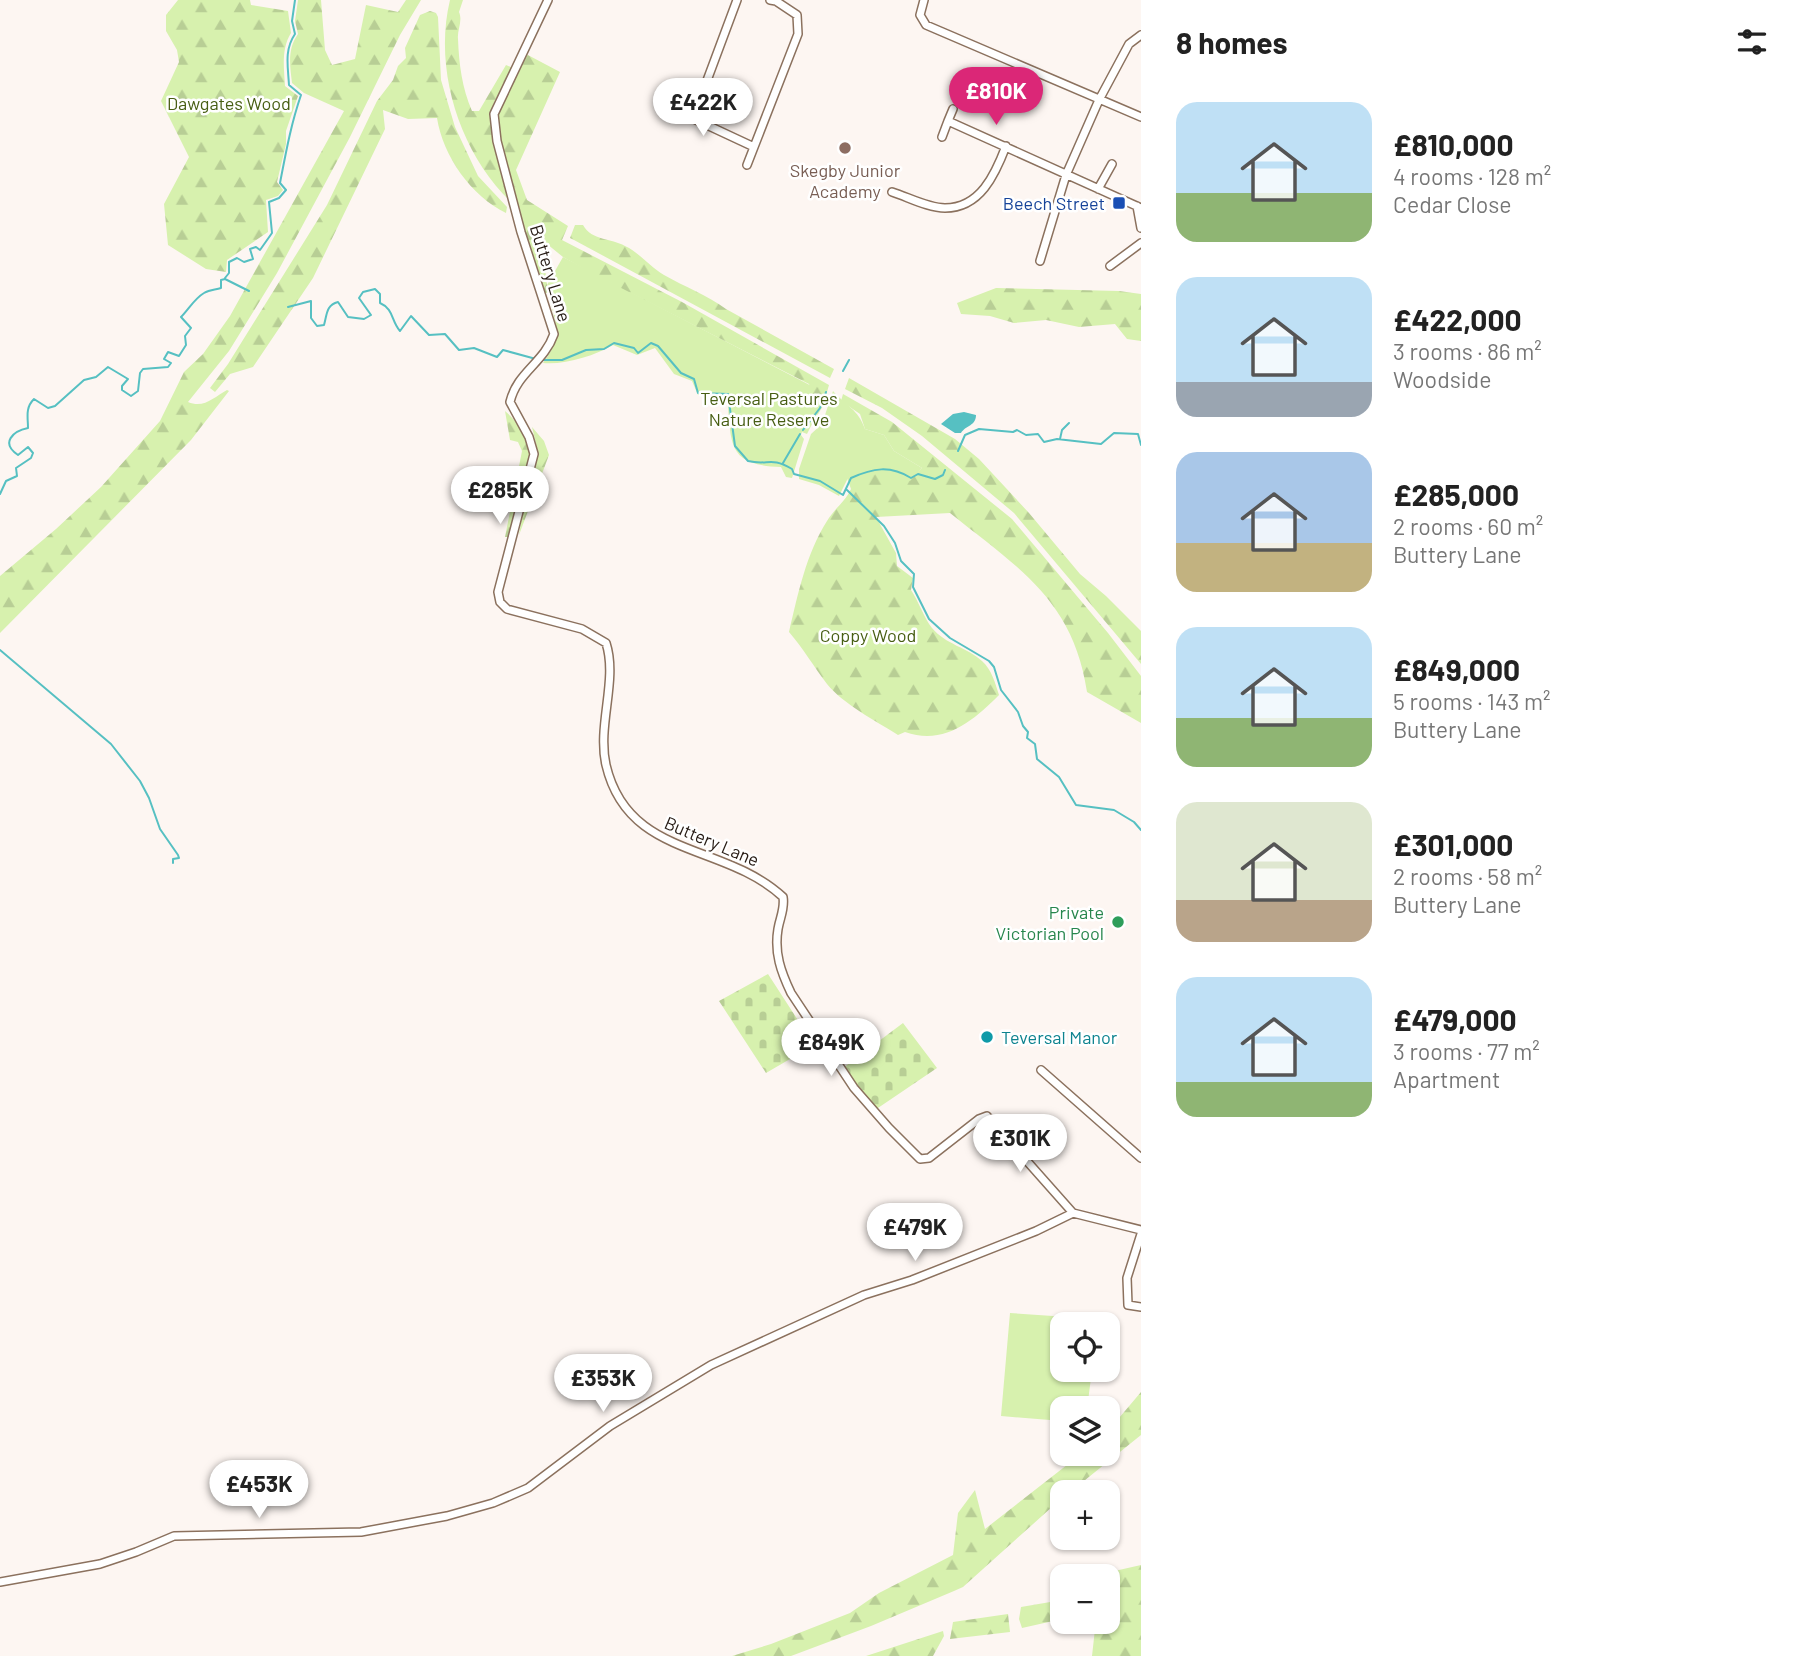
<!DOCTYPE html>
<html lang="en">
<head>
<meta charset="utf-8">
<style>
  body { margin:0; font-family:Barlow,sans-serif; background:#f6f6f6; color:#222; height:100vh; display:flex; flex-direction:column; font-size:26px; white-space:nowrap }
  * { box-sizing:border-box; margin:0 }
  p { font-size:23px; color:#767676 }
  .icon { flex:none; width:38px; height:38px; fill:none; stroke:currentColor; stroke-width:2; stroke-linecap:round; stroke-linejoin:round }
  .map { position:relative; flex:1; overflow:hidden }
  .panel { display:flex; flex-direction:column; background:#fff; width:665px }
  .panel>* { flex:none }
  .controls { position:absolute; left:1050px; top:1312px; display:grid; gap:14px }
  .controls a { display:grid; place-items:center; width:70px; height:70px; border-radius:14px; background:#fff; box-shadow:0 2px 5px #0004; font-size:35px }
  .price { position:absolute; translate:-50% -60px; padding:0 16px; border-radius:24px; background:#fff; color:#222; font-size:23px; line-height:46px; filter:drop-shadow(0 2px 4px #0008) }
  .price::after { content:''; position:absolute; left:50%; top:42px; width:21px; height:16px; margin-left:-10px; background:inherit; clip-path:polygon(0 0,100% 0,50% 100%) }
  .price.current { background:#db2777; color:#fff }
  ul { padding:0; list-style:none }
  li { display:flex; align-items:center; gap:21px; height:175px; padding:0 35px }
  li span { display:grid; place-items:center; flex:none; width:196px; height:140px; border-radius:21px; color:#555 }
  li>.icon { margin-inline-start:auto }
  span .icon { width:84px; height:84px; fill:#fffc; stroke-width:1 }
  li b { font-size:30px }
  h2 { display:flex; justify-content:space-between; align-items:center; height:84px; padding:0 35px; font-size:30px }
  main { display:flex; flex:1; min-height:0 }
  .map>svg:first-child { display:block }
  .green { fill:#d7f1ae }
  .forest { fill:url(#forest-firs) }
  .cemetery { fill:url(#cemetery-stones) }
  .water { fill:#56c0c2 }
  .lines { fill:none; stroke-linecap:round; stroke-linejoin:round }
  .stream { stroke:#56c0c2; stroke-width:2 }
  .street-casing { stroke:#8b715e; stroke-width:10 }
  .street { stroke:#fff; stroke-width:7 }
  .education-dot { fill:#8d6e63; stroke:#fff; stroke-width:2.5 }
  .transit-dot { fill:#1a4fb4; stroke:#fff; stroke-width:2.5 }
  .leisure-dot { fill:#2e9e5b; stroke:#fff; stroke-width:2.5 }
  .culture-dot { fill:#0f9aa8; stroke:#fff; stroke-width:2.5 }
  .labels { text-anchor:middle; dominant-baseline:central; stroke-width:5; stroke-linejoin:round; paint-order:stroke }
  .park-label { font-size:18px; fill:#475e13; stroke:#fff }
  .education-label { font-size:18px; fill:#785e54; stroke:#fff }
  .transit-label { font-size:18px; fill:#164399; stroke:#fff; text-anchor:end }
  .street-label { font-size:18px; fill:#251a13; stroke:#fff }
  .leisure-label { font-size:18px; fill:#27864d; stroke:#fff; text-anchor:end }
  .culture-label { font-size:18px; fill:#0d838f; stroke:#fff; text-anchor:start }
</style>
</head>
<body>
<main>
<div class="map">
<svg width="1141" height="1656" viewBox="0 0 1141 1656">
  <defs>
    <pattern id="forest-firs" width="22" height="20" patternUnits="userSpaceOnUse" patternTransform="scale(1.75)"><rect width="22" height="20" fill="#d7f1ae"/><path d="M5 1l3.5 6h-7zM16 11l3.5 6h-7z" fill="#b8ce95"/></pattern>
    <pattern id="cemetery-stones" width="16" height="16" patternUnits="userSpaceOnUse" patternTransform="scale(1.75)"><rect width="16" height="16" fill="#d7f1ae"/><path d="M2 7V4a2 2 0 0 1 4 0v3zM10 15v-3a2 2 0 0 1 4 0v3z" fill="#b8ce95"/></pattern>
  </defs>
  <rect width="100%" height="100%" fill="#fdf6f2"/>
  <path class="green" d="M563 257 827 394 807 434 802 432 801 435 804 439 792 478 786 477 781 467C725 465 732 443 727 396L698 395 692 381 674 374 655 348 637 355 613 345C594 356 565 365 543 363 567 331 552 320 547 285Z
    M833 391C846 406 858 409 865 429L884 435 894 451 922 468 910 482 848 478 839 496 819 485 799 479V469L811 434 822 424Z
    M1010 1313 1097 1319V1325H1062V1370H1092L1087 1409H1062V1421L1001 1416Z"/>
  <path class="forest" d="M178 0H250L251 5 288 11 291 33C281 49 284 68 285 86L298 96 286 131V144L277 182 283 190 278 196 266 200 268 232 227 260 226 272 206 269 168 245 164 204 189 157 161 101 179 62 177 50 166 31V15Z
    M298 0H321L325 50 332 65 355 59 366 5 398 12 406 0H421L400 35 350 137 277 273 229 351 188 402C204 409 214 397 227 390L229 391 191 440 0 633V576L56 529 101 487 160 421 184 372 203 354 230 316 344 111 304 93 292 83C290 66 287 49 298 34L295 21Z
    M450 0H463L459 12C463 21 457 30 458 39 459 64 462 88 472 111H479L506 65 513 68 494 102 491 118 511 202C460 153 433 70 450 0Z
    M430 11 436 13 438 17 441 80 455 127 478 176 507 207 506 213C471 196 443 156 437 118L408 119 383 110 385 129 313 278 253 367 230 374 215 392 210 388 228 364 327 205 377 101 393 80 398 66 406 58 405 48 420 15Z
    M526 54 560 72 516 170 527 200 568 226 562 240 682 302 829 385 823 406 812 424 810 417 814 401 809 384 586 270 563 257 547 244 543 252 548 293H544L522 228 520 210 499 140 496 114Z
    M575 225H583C592 241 611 238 625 246 640 253 650 267 664 275 685 287 707 295 726 309L834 369 830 378 574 240 570 238Z
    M996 288 1119 291 1141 294V341L1127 339 1115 324 1079 327 1046 320 1014 323 990 316 961 314 957 303Z
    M849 378 955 439 979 459 1029 513 1080 574 1106 596 1141 631V664L1014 513 922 436 882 408 845 389Z
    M843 394 892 422 1012 519 1108 633 1141 676V723L1087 692C1073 599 1017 567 950 513L876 517 896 553 897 566 913 578 911 590C919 602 924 618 932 628 945 644 968 648 982 661 992 670 995 683 999 695 973 721 944 746 905 732L898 735C876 721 843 704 827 684 814 667 803 648 789 632 798 594 806 554 827 521 834 509 845 502 851 489L847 478 892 472 910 481 922 468 894 451 884 435 865 429 860 414 841 401Z
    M505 411C518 422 529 437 530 454 531 469 514 519 509 537H505L522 451 518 442 510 440Z
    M532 427 544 441 549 455 519 535 523 509 538 452Z
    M1141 1392V1435L1069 1493H1062V1498L963 1587 954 1591 871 1626 791 1656H732L771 1644 850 1613 879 1593 953 1555 958 1513 975 1490 985 1529 1081 1454H1108V1431Z
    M1141 1565V1656H1092L1095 1629 1093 1622H1108V1577H1088Z
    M1062 1600V1619L1022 1628 1019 1619 1021 1607Z
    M1008 1614 1010 1632 950 1639 953 1622Z
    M943 1631 944 1636 933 1656H866Z"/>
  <path class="cemetery" d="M768 974 814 1045 766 1073 719 1001Z
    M903 1023 937 1068 875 1110 843 1068Z"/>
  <path class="water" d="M964 412 976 415C976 426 966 425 961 433H955L941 424 953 414Z"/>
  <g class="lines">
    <path class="stream" d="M225 278 229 273V262L237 258 244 262 253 259 250 249 256 247 260 250 272 233 269 202 279 198 286 190 280 183C286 152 291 124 301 95L289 85C288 67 284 50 295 34L292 21 295 0
      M288 307 311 301V318L317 326 324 325C327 315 326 305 338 302L348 317 364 319 371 315 359 298 363 292 375 289 380 294V303C394 309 391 321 400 331L411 316 429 335 445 334 459 350 474 348 497 357 503 350 536 359
      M541 360H562L586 350 604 349 614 343 634 348 638 353 651 343 658 346 681 373 694 379 698 393 728 394 735 446 748 461C769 466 770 456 792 469L794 474 820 481 843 495 851 478C873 468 890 465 911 478L918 474 935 479 943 475 945 470
      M843 371 849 360
      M803 430 820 408 826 392
      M1060 439 1062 430 1069 423
      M958 451 965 435 979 429 1013 432 1017 430 1026 435 1038 434 1044 442 1057 439 1101 444 1114 433 1138 434 1141 445
      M783 463 800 434
      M847 490 884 526 895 543 901 561 914 574 913 587 929 619 950 638 989 661 994 667 1001 690 1018 712 1023 726 1028 732 1027 738 1035 744 1037 759 1059 777 1076 805 1114 810 1134 822 1141 830
      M0 494 6 481 17 476 16 468 31 458 33 453 28 447 18 455C0 443 13 431 28 428 28 417 25 408 34 399L48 408 55 406 84 380 96 377 108 367 128 379 122 386V390L131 396 138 391 140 373 143 369 168 367 171 363 164 359 168 352 179 356 186 345 185 336 191 328 181 317C189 309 194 299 204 293 210 289 215 290 221 288V280L225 279 249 291
      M0 650 111 744 140 781 149 798 160 829 178 855 179 858 173 859V863"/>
    <g class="street-casing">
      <path id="street" d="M548 0 494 114 497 141 521 232 554 334C544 363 517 372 510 402L529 437 534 454 498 592 500 602 507 609 582 629 606 643C618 680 597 725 606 765 628 859 724 842 783 897 785 909 780 917 778 929 774 953 781 972 791 993L854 1088 889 1128 920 1159 929 1158 979 1119 987 1116 1073 1213
        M924 0 920 15 926 25 1141 117
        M664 105 754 147
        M693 118 737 0
        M948 121 953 109
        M942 137 948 121 1141 208
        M747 165 798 34 797 15 776 1 770 0
        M1098 189 1112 164
        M892 192C908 197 928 208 945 208 980 208 995 175 1006 146
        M1137 206 1141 228
        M1040 261 1066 175 1099 100 1129 44 1141 35
        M1110 266 1141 243
        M1041 1070 1141 1158
        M1073 1213 1141 1230
        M1141 1234 1127 1278 1128 1305 1141 1307
        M0 1582 100 1564 136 1552 174 1536 361 1532 447 1516 493 1503 528 1488 610 1426 711 1365 864 1295 912 1280 1036 1231 1073 1213"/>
    </g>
    <use href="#street" class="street"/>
  </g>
  <circle class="education-dot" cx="845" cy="148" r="7"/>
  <rect class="transit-dot" x="1112" y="196" width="14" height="14" rx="3.5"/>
  <circle class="leisure-dot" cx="1118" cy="922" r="7"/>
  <circle class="culture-dot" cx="987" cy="1037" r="7"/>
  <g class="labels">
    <g class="park-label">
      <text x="229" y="103">Dawgates Wood</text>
      <text x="769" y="398">Teversal Pastures<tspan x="769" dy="21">Nature Reserve</tspan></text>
      <text x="868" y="635">Coppy Wood</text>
    </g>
    <g class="education-label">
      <text x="845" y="170">Skegby Junior<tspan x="845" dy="21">Academy</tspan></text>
    </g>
    <g class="transit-label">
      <text x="1105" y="203">Beech Street</text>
    </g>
    <g class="street-label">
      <text transform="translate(551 273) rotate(73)">Buttery Lane</text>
      <text transform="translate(712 841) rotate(23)">Buttery Lane</text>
    </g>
    <g class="leisure-label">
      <text x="1104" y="912">Private<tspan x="1104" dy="21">Victorian Pool</tspan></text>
    </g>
    <g class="culture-label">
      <text x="1001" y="1037">Teversal Manor</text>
    </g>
  </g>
</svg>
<div class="controls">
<a><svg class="icon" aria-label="locate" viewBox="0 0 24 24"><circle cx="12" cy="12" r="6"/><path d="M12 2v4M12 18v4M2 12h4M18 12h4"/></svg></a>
<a><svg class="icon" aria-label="layers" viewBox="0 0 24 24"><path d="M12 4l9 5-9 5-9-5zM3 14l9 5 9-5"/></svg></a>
<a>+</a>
<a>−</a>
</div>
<b class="price current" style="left:996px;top:127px">£810K</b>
<b class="price" style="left:703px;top:138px">£422K</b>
<b class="price" style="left:500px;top:526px">£285K</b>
<b class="price" style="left:831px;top:1078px">£849K</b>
<b class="price" style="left:1020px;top:1174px">£301K</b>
<b class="price" style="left:915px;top:1263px">£479K</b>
<b class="price" style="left:603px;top:1414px">£353K</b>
<b class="price" style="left:259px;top:1520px">£453K</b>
</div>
<section class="panel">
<h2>8 homes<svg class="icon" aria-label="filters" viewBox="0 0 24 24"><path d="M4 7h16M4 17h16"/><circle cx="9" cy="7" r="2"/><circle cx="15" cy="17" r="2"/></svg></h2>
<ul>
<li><span style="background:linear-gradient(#bfe0f5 65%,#8fb573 0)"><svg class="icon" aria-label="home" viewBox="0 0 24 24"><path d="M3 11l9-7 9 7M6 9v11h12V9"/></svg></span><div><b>£810,000</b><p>4 rooms · 128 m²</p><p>Cedar Close</p></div></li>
<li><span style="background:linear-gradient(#bfe0f5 75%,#9aa5b1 0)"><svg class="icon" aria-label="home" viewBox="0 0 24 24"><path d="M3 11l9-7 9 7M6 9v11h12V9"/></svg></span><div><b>£422,000</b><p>3 rooms · 86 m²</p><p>Woodside</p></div></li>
<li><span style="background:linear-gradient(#a9c7e8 65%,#c2b280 0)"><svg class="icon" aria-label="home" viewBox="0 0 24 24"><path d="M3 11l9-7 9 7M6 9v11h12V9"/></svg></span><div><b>£285,000</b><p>2 rooms · 60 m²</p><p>Buttery Lane</p></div></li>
<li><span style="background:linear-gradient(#bfe0f5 65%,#8fb573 0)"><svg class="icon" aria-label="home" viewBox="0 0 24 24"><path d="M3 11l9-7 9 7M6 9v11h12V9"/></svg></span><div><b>£849,000</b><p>5 rooms · 143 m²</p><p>Buttery Lane</p></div></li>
<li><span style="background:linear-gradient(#dfe7d0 70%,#b9a48a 0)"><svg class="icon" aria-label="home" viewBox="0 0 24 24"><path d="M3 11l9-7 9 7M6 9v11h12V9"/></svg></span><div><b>£301,000</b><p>2 rooms · 58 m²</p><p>Buttery Lane</p></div></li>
<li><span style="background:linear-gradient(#bfe0f5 75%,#8fb573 0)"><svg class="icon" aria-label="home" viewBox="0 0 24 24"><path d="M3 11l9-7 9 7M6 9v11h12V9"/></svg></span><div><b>£479,000</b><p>3 rooms · 77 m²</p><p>Apartment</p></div></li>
</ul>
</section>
</main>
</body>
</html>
